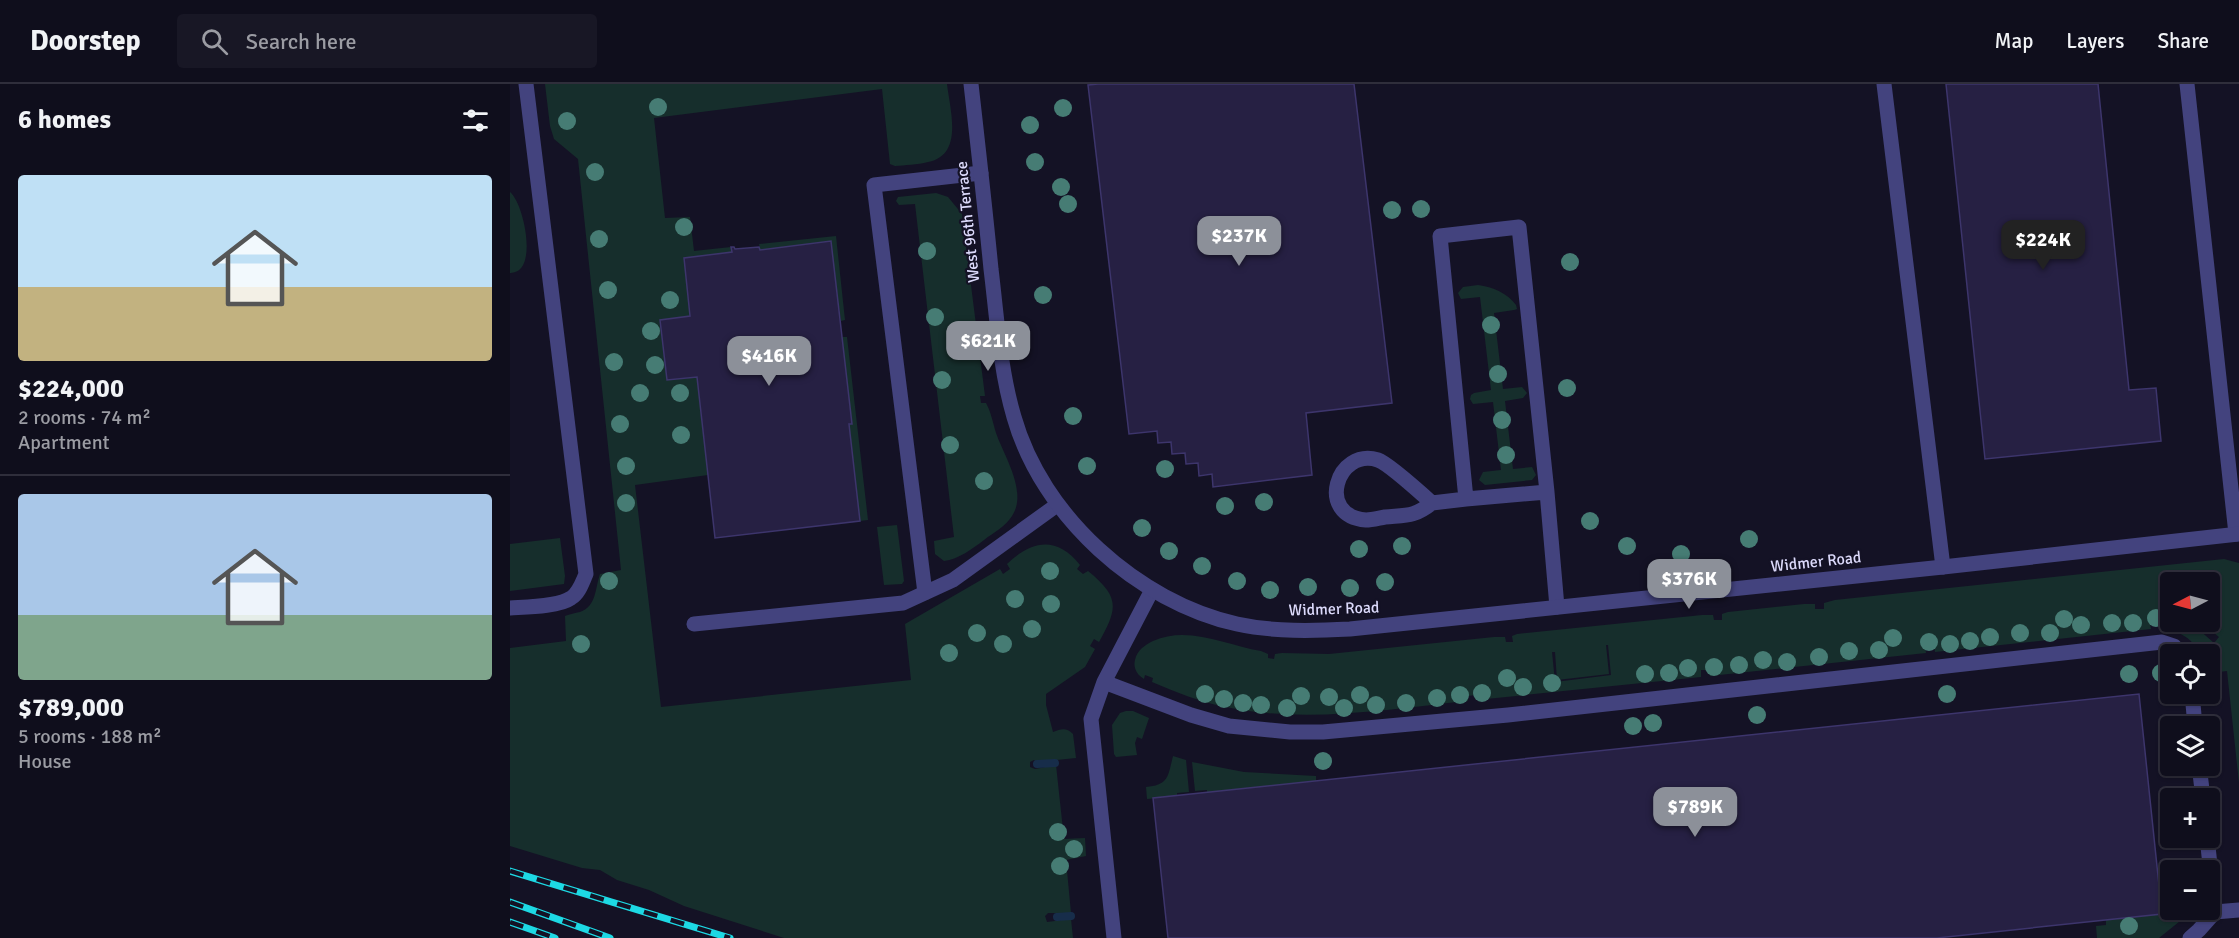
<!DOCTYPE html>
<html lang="en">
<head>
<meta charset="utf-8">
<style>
  body { margin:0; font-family:Signika,sans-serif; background:#181725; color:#f1f3f6; height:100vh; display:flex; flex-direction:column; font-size:22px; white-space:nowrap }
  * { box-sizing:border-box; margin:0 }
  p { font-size:20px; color:#9b9ca3 }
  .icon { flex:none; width:33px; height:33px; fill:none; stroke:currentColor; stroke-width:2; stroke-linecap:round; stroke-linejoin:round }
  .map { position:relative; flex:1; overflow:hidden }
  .panel { display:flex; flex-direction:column; background:#0f0e1c; width:510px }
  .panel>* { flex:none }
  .needle { width:39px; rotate:264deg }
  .controls { position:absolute; left:1650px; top:488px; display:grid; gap:12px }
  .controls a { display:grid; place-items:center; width:60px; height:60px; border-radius:6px; background:#0f0e1c; box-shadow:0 2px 4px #0004,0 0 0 2px #2f2e3b; font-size:30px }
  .price { position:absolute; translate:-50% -51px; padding:0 14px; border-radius:12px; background:#8c9099; color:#fff; font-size:20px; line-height:39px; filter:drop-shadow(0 2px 3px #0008) }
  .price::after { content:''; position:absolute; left:50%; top:36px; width:18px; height:14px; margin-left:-9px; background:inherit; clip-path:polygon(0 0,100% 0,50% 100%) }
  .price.selected { background:#222; color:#fff }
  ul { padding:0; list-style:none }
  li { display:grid; align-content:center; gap:12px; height:318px; padding:0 18px }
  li+li { border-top:2px solid #2f2e3b }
  li span { display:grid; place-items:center; height:186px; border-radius:6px; color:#555 }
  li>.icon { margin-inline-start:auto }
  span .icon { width:108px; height:108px; fill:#fffc; stroke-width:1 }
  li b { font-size:26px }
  h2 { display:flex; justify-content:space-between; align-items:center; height:72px; padding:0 18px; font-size:26px }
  header { display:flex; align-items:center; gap:36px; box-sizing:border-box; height:84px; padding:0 30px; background:#0f0e1c; border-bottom:2px solid #2f2e3b }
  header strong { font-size:28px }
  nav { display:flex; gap:33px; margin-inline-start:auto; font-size:21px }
  .search { width:420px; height:54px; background:#181725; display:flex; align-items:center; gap:15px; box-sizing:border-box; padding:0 21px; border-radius:6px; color:#9b9ca3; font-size:22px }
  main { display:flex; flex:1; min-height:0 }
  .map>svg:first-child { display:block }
  .green { fill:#162e2c; fill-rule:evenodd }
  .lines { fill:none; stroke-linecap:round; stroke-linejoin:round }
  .stream { stroke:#172d4a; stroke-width:8 }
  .building { fill:#262043; stroke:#3d356c; stroke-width:1.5 }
  .service { stroke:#43437e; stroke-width:15 }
  .minor { stroke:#43437e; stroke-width:15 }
  .rail-casing { stroke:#1dd9e4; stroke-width:7 }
  .rail { stroke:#141225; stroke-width:4.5; stroke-dasharray:14; stroke-linecap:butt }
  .tree { fill:#467c74 }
  .labels { text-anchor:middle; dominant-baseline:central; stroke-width:4.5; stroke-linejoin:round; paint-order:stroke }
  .street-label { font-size:16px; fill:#dcdafb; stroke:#141225 }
</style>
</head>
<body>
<header>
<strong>Doorstep</strong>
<div class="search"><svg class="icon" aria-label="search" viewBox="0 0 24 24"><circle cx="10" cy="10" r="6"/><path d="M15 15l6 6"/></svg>Search here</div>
<nav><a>Map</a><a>Layers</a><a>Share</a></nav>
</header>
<main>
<section class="panel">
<h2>6 homes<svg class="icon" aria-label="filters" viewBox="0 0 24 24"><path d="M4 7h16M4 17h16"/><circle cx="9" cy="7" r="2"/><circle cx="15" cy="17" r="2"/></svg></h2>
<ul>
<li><span style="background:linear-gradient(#bfe0f5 60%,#c2b280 0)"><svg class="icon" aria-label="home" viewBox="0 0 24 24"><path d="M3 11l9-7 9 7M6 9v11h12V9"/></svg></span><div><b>$224,000</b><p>2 rooms · 74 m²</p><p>Apartment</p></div></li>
<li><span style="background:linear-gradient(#a9c7e8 65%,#7fa58c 0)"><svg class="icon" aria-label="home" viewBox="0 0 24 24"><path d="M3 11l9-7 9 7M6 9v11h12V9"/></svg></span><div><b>$789,000</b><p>5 rooms · 188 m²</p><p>House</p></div></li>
</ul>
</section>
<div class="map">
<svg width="1729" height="854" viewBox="0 0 1729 854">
  <rect width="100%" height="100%" fill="#141225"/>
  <path class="green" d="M35 0H437C440 26 454 71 418 78 407 81 395 81 385 82L380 80 372 5 144 34 155 134 180 133 184 167 221 163 222 168 174 174 180 232 150 236 157 296 187 293 198 391 125 401 151 623 401 596 395 540 490 485 493 490 500 485 497 480C522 456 547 452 570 481L567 485 573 490 578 487C610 513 608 524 589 558L584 555 580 562 585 565 575 583 536 610V621L543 648C551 645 556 643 563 650L566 674 527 678 524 676 520 678V683L525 685 546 681 554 755 575 754 576 772 556 776 561 829H538L535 832 537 838 561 835 563 854H274L174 822 139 806 107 796 90 786 72 784 0 762V564L56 557 55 532C60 530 65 529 70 528 87 522 85 504 90 490L111 486 68 75 44 55 40 42Z
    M0 108C13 119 25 174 9 186 7 188 2 189 0 189Z
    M426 109 438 113 452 130 475 312H470L471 319H476C481 328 483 339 486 349 494 372 518 408 502 432 496 442 483 449 474 456 462 465 449 475 434 477L425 470 424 457 444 453 405 120 389 121 386 117 388 113Z
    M326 152 335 236 331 237 320 158 250 166 249 160Z
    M968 201C983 203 997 209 1006 221L1007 225 1004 226 984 229 993 305 1012 303 1017 309 1013 314 995 317 1003 385 1022 383 1026 391 1022 396 975 401 969 396 973 388 991 386 983 318 963 320 960 315 961 311 964 309 981 306 970 213 951 215 948 209 953 203Z
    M332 253H337L358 436 350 437 339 340 342 339Z
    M387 441 394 497 392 500 374 501 367 443Z
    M50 454 55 492 54 500 0 507V460Z
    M1714 475 1729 479V699L1717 587 1700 589V570H1690C1682 553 1667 546 1650 544L1649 538 1640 539 1641 545 1425 568 1424 562 1415 563 1416 569 1200 592V586H1191V593L966 616 965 611 958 612V617C877 625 796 640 716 623 690 618 666 608 642 598L643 594 635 591 634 595C627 591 623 584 625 576 627 566 635 561 643 557 678 541 716 561 751 567L758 570V574L764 575 765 570 772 569 819 570 984 553H995L996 558H1003L1002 552 1007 550 1192 531H1203L1204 536H1212V530L1218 528 1294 520H1305V525H1314V519L1325 516ZM1660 498H1700V537H1689L1709 553 1704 559 1679 537H1660ZM1096 561H1098L1101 591 1045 598 1042 568H1045L1047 596 1099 590Z
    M616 627H623L639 634 632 655 627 653 625 659 627 671 606 673 604 670 602 641 610 629Z
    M663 672 676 676 679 708 667 709V712L637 715 636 703C659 701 658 692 663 672Z
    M682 678 734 688 806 692V697L697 709V706L685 707Z
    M1660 817V825H1685L1649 854H1587L1586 842 1596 841V836L1652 830 1651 818Z"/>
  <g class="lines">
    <path class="stream" d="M527 680 545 679
      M547 833 561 832"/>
  </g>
  <path class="building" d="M588 0H844L882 319 796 329 802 391 703 403 702 390 689 392 688 379 676 380 675 369 662 370 661 358 648 359 647 347 619 350 578 1Z
    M1436 0H1588L1619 306 1646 304 1651 357 1475 375Z
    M321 157 342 340H339L350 437 205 454 187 293 157 296 150 236 180 232 174 174 222 168 221 163H224L225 165 249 163 250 166Z
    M1629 610 1652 830 1427 854H658L643 714Z"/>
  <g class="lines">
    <path class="service" d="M1374 0 1433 483
      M1677 0 1726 450
      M1037 408 956 415 930 152 1009 143 1037 408 1047 523
      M922 419C904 433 897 431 875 433 869 434 862 436 856 436 805 432 827 363 868 376 877 379 912 410 922 419L956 415
      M642 506 594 598 681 631 719 642 780 648H813L998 631 1652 558 1664 562 1671 570
      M415 509 364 101 471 89
      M0 524C16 523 48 523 61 514 69 509 72 499 76 490L16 0
      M184 540 393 519 443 496 547 421
      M594 598 581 635 604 854
      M1682 609 1685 642
      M1689 681 1693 714
      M1697 753 1705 828 1729 826
      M1680 854 1689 846 1705 828"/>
    <path class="minor" d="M461 0C468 62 475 123 481 185 487 234 490 286 504 333 532 432 628 518 727 540 764 548 803 547 840 545L1433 483 1729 450"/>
    <g class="rail-casing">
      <path id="rail" d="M0 787 220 854
        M0 818 100 854
        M0 838 45 854"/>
    </g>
    <use href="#rail" class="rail"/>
  </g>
  <g class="tree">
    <circle cx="148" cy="23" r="9"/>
    <circle cx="553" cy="24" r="9"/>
    <circle cx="57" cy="37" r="9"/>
    <circle cx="520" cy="41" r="9"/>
    <circle cx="525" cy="78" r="9"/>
    <circle cx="85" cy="88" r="9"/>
    <circle cx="551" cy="103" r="9"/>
    <circle cx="558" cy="120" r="9"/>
    <circle cx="911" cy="125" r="9"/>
    <circle cx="882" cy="126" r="9"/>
    <circle cx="174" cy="143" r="9"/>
    <circle cx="89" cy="155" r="9"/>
    <circle cx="417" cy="167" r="9"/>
    <circle cx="1060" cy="178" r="9"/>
    <circle cx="98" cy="206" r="9"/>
    <circle cx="533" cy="211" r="9"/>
    <circle cx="160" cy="216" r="9"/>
    <circle cx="425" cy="233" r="9"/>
    <circle cx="981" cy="241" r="9"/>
    <circle cx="141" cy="247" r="9"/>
    <circle cx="104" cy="278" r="9"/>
    <circle cx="145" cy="281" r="9"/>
    <circle cx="988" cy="290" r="9"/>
    <circle cx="432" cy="296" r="9"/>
    <circle cx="1057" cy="304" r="9"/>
    <circle cx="130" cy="309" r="9"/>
    <circle cx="170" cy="309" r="9"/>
    <circle cx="563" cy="332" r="9"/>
    <circle cx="992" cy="336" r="9"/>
    <circle cx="110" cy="340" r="9"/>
    <circle cx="171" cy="351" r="9"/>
    <circle cx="440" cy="361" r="9"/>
    <circle cx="996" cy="371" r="9"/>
    <circle cx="116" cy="382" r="9"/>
    <circle cx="577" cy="382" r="9"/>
    <circle cx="655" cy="385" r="9"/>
    <circle cx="474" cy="397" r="9"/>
    <circle cx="754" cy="418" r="9"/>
    <circle cx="116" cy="419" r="9"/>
    <circle cx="715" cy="422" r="9"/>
    <circle cx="1080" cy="437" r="9"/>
    <circle cx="632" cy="444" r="9"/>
    <circle cx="1239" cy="455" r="9"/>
    <circle cx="892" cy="462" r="9"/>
    <circle cx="1117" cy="462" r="9"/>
    <circle cx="849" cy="465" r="9"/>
    <circle cx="659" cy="467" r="9"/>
    <circle cx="1171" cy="470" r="9"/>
    <circle cx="692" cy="482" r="9"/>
    <circle cx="540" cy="487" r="9"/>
    <circle cx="99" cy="497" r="9"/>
    <circle cx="727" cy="497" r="9"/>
    <circle cx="875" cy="498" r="9"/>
    <circle cx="798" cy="503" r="9"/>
    <circle cx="840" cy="504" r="9"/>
    <circle cx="760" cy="506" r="9"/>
    <circle cx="505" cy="515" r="9"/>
    <circle cx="541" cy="520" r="9"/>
    <circle cx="1646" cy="534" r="9"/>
    <circle cx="1554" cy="535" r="9"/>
    <circle cx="1602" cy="539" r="9"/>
    <circle cx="1623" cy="539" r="9"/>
    <circle cx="1571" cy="541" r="9"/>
    <circle cx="522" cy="545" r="9"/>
    <circle cx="467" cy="549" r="9"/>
    <circle cx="1510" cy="549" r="9"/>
    <circle cx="1540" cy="549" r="9"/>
    <circle cx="1480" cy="553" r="9"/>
    <circle cx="1383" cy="554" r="9"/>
    <circle cx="1460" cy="557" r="9"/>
    <circle cx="1419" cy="558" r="9"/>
    <circle cx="71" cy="560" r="9"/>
    <circle cx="493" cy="560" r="9"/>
    <circle cx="1440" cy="560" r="9"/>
    <circle cx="1369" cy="566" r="9"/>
    <circle cx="1339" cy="567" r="9"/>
    <circle cx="439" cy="569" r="9"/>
    <circle cx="1309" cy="573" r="9"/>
    <circle cx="1253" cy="576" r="9"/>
    <circle cx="1277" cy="578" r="9"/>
    <circle cx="1229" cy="581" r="9"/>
    <circle cx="1204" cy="583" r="9"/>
    <circle cx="1178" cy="584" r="9"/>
    <circle cx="1159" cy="589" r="9"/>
    <circle cx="1651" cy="589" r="9"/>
    <circle cx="1135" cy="590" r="9"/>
    <circle cx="1619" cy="590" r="9"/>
    <circle cx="997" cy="594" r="9"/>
    <circle cx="1042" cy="599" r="9"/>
    <circle cx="1013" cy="603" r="9"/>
    <circle cx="972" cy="609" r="9"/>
    <circle cx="695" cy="610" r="9"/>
    <circle cx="1437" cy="610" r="9"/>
    <circle cx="850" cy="611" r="9"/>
    <circle cx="950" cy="611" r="9"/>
    <circle cx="791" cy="612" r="9"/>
    <circle cx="819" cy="613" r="9"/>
    <circle cx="927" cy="614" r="9"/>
    <circle cx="714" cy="615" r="9"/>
    <circle cx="733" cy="619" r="9"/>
    <circle cx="896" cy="619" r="9"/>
    <circle cx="751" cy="621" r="9"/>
    <circle cx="866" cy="621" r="9"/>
    <circle cx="777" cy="624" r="9"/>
    <circle cx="834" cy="624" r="9"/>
    <circle cx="1247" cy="631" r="9"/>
    <circle cx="1143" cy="639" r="9"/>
    <circle cx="1123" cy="642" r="9"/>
    <circle cx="813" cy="677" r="9"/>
    <circle cx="548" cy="748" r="9"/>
    <circle cx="564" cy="765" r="9"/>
    <circle cx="550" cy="782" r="9"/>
    <circle cx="1619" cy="842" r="9"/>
  </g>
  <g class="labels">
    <g class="street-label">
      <text transform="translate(458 138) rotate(-96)">West 96th Terrace</text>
      <text transform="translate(1306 478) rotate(-6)">Widmer Road</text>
      <text transform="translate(824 525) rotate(-2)">Widmer Road</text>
    </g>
  </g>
</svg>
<div class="controls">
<a><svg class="needle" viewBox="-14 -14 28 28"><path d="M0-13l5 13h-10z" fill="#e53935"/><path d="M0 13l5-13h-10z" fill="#9b9ca3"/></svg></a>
<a><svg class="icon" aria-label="locate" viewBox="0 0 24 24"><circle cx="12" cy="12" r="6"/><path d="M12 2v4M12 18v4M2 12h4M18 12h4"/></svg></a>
<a><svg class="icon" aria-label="layers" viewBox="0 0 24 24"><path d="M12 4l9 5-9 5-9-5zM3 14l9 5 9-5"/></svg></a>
<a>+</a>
<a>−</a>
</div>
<b class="price" style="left:729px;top:183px">$237K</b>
<b class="price selected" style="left:1533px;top:187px">$224K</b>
<b class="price" style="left:478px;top:288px">$621K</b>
<b class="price" style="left:259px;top:303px">$416K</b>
<b class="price" style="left:1179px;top:526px">$376K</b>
<b class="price" style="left:1185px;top:754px">$789K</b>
</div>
</main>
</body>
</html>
